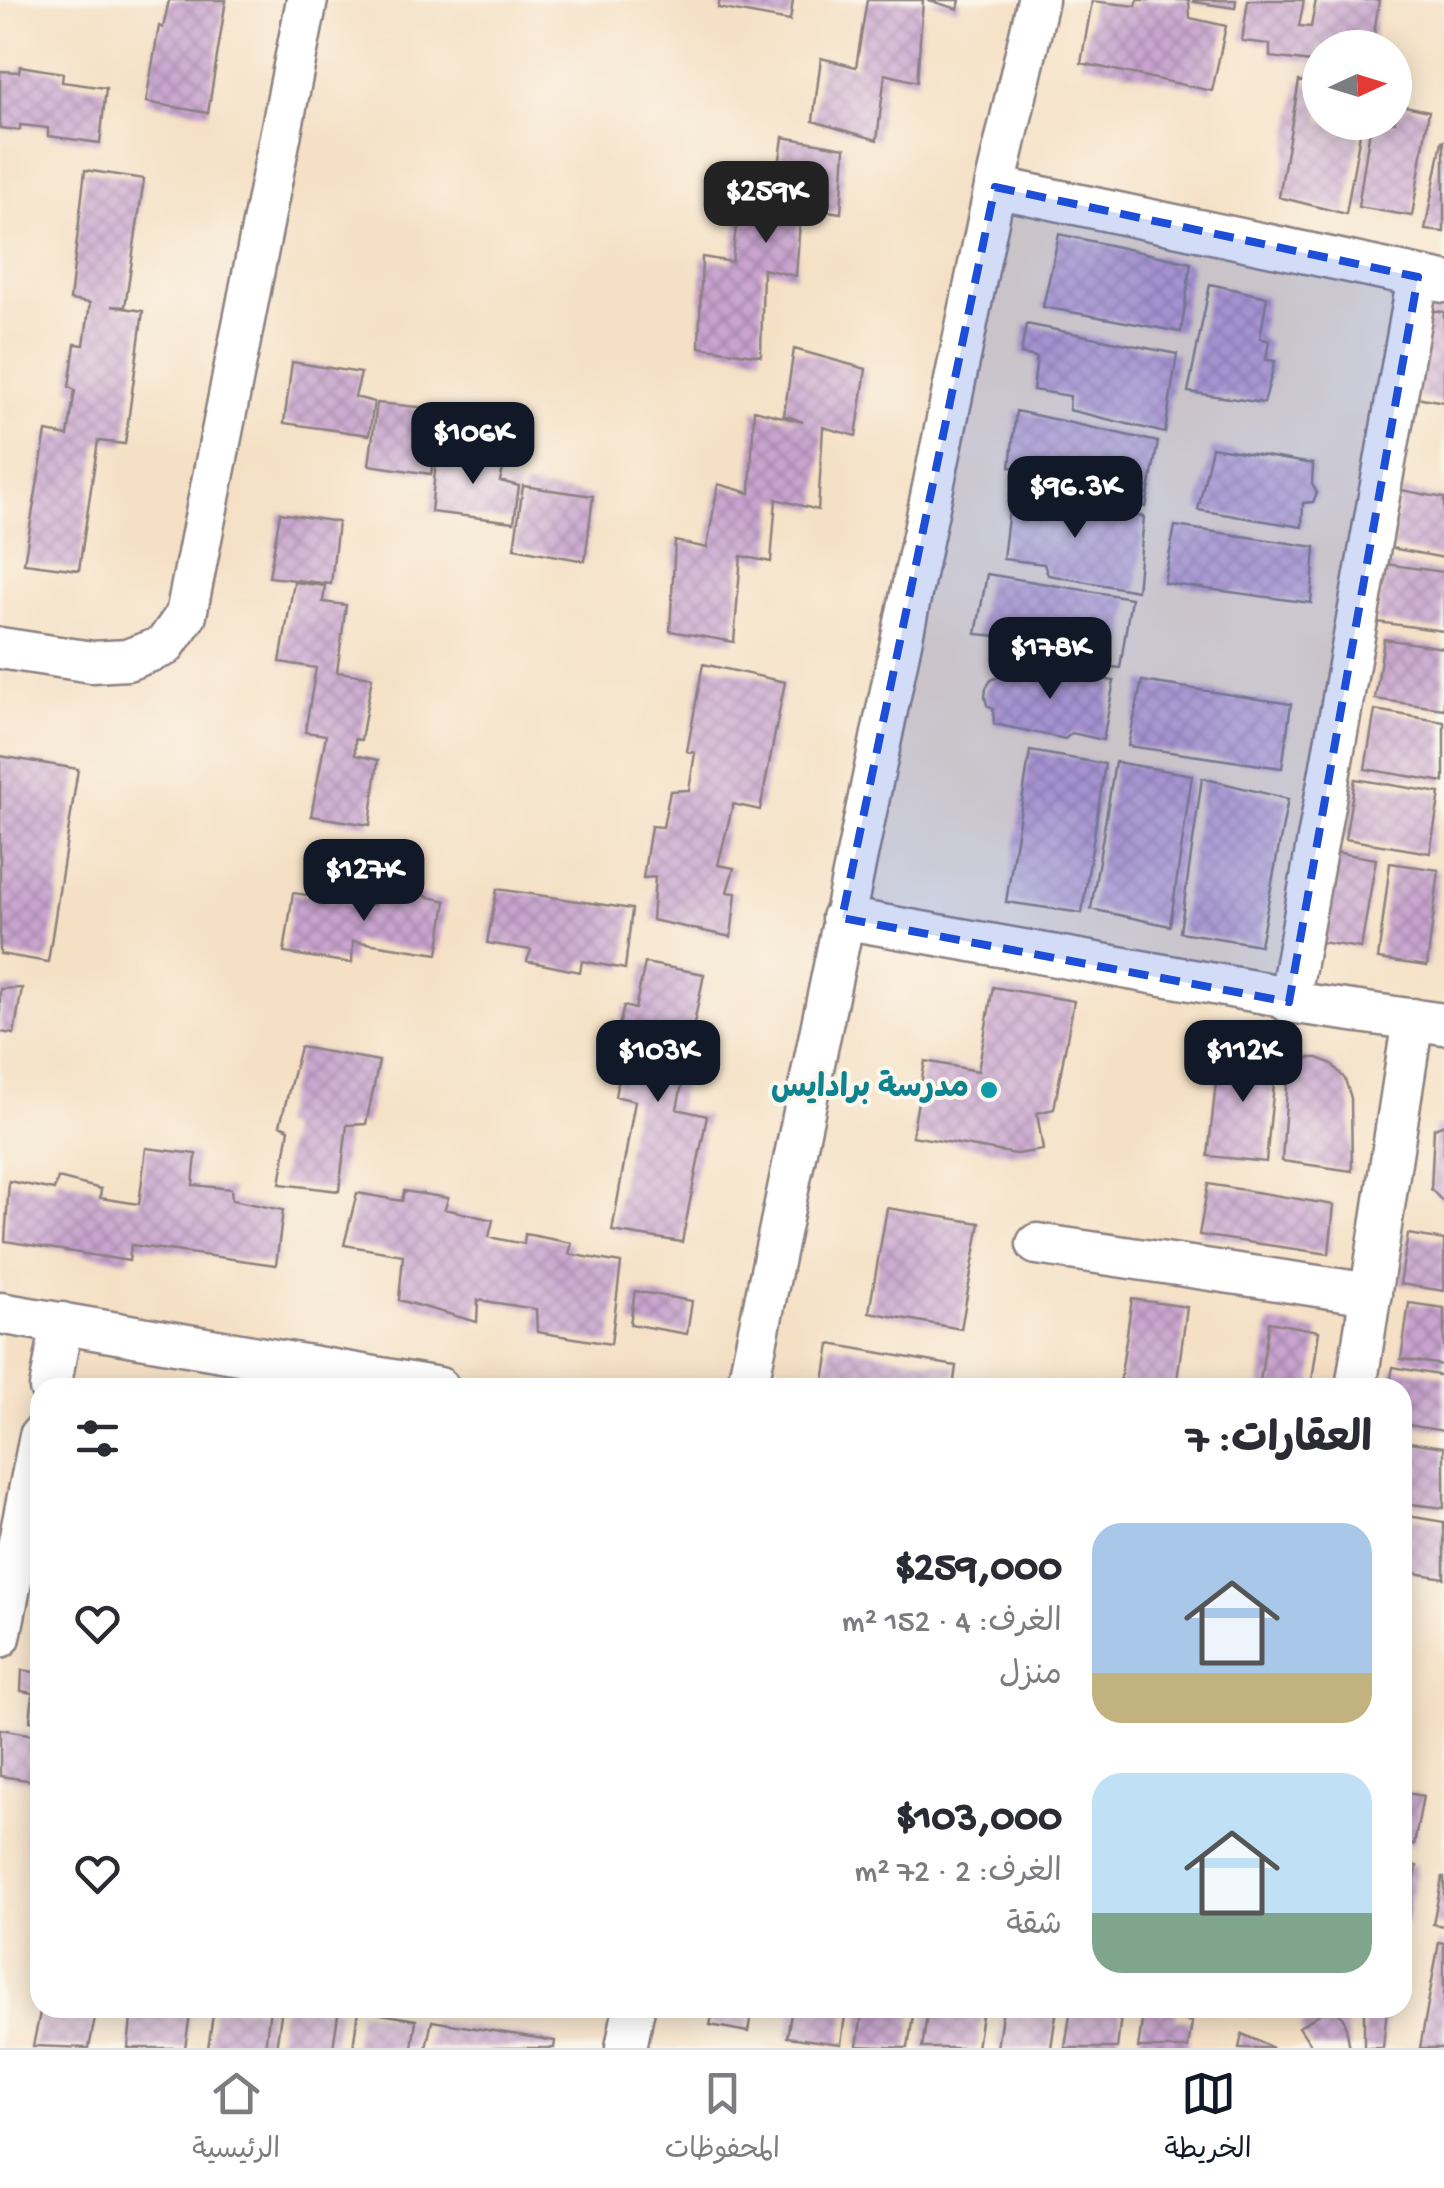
<!DOCTYPE html>
<html lang="ar">
<head>
<meta charset="utf-8">
<style>
  body { margin:0; font-family:"Gochi Hand","Playpen Sans Arabic",sans-serif; background:#f7f7f7; color:#2b2b33; direction:rtl; height:100vh; display:flex; flex-direction:column; font-size:38px; white-space:nowrap }
  * { box-sizing:border-box; margin:0 }
  p { font-size:32px; color:#7c7c81 }
  .icon { flex:none; width:55px; height:55px; fill:none; stroke:currentColor; stroke-width:2; stroke-linecap:round; stroke-linejoin:round }
  .map { position:relative; flex:1; overflow:hidden; direction:ltr }
  .drawer { position:absolute; left:30px; top:1378px; width:1382px; height:640px; display:flex; flex-direction:column; background:#fff; border-radius:30px; box-shadow:0 5px 25px #0003; direction:rtl }
  .drawer>* { flex:none }
  .needle { width:65px; rotate:86deg }
  .buttons { position:absolute; left:1302px; top:30px; display:grid; gap:20px }
  .buttons a { display:grid; place-items:center; width:110px; height:110px; border-radius:50%; background:#fff; box-shadow:0 5px 25px #0003; font-size:50px }
  .price { position:absolute; translate:-50% -85px; padding:0 22px; border-radius:20px; background:#111827; color:#fff; font-size:32px; line-height:65px; filter:drop-shadow(0 2px 5px #0008) }
  .price::after { content:''; position:absolute; left:50%; top:60px; width:30px; height:22px; margin-left:-15px; background:inherit; clip-path:polygon(0 0,100% 0,50% 100%) }
  .price.on { background:#222; color:#fff }
  ul { padding:0; list-style:none }
  li { display:flex; align-items:center; gap:30px; height:250px; padding:0 40px }
  li span { display:grid; place-items:center; flex:none; width:280px; height:200px; border-radius:30px; color:#555 }
  li>.icon { margin-inline-start:auto }
  span .icon { width:120px; height:120px; fill:#fffc; stroke-width:1 }
  li b { font-size:42px }
  h2 { display:flex; justify-content:space-between; align-items:center; height:120px; padding:0 40px; font-size:42px }
  .dock { display:flex; justify-content:space-around; align-items:center; height:140px; border-top:2px solid #e1e1e2; background:#fff; font-size:28px; color:#7c7c81 }
  .dock a { display:grid; justify-items:center; gap:5px }
  .dock .on { color:#111827 }
  .map>svg:first-child { display:block }
  .building { fill:url(#building-cross-hatch) }
  .lines { fill:none; stroke-linecap:round; stroke-linejoin:round }
  .minor-casing { stroke:#8c8180; stroke-width:45 }
  .minor { stroke:#fff; stroke-width:40 }
  .marked { fill:#1d4ed8; fill-opacity:0.2; stroke:#1d4ed8; stroke-width:8; stroke-dasharray:20 12; stroke-linejoin:round }
  .culture-dot { fill:#0f9aa8; stroke:#fbf7ec; stroke-width:4 }
  .labels { text-anchor:middle; dominant-baseline:central; stroke-width:8; stroke-linejoin:round; paint-order:stroke }
  .culture-label { font-size:32px; font-weight:bold; fill:#0d838f; stroke:#fbf7ec; text-anchor:end }
</style>
</head>
<body>
<div class="map">
<svg width="1444" height="2048" viewBox="0 0 1444 2048">
  <defs>
    <pattern id="building-cross-hatch" width="8" height="8" patternUnits="userSpaceOnUse" patternTransform="scale(2.5)"><rect width="8" height="8" fill="#c9a4cf"/><path d="M0 0l8 8M0 8l8-8" fill="none" stroke="#a385a9"/></pattern>
  </defs>
  <rect width="100%" height="100%" fill="#fbf7ec"/>
  <filter id="ink" filterUnits="userSpaceOnUse"><feTurbulence type="fractalNoise" baseFrequency=".01" numOctaves="2"/><feDisplacementMap in="SourceGraphic" scale="20" xChannelSelector="R" yChannelSelector="G"/><feConvolveMatrix kernelMatrix="1 2 1 2 8 2 1 2 1" color-interpolation-filters="sRGB"/></filter>
  <filter id="wash" filterUnits="userSpaceOnUse"><feTurbulence type="fractalNoise" baseFrequency=".0048" numOctaves="4" result="noise"/><feDisplacementMap in="SourceGraphic" scale="40" xChannelSelector="R" yChannelSelector="G"/><feGaussianBlur stdDeviation="2.25" result="paint"/><feColorMatrix in="noise" values="0 0 0 0 0 0 0 0 0 0 0 0 0 0 0 0 0 1.4 0 .05"/><feComposite in="paint" operator="in"/></filter>
  <g filter="url(#wash)">
    <rect width="100%" height="100%" fill="#f5e0c5"/>
    <g id="blocks">
      <path class="building" d="M169 0H226L208 113 146 102 159 26 163 28Z
        M720 0H793L790 21 718 8Z
        M867 0H923L917 82 885 74 877 140 813 121 821 58 856 67Z
        M927 0H960L958 9Z
        M1138 0H1189L1190 18 1226 26 1212 91 1081 63 1092 1 1136 6Z
        M1193 0H1236L1235 8 1193 2Z
        M1248 0H1304L1299 26 1311 27 1316 0H1379L1372 48H1320V63L1270 57V44L1242 41Z
        M20 66 63 73 62 82 106 88 100 143 48 136V128L20 125V130L0 128V71L19 72Z
        M1299 81 1320 86V122H1362L1346 214 1279 197Z
        M1395 104 1429 111 1412 216 1358 207 1371 122H1395Z
        M783 137 845 148 841 213 801 207 796 276 763 269 761 356 699 347 702 257 732 262 739 200 774 204Z
        M1442 141H1444V232L1425 230Z
        M85 170 144 179 125 307 111 306 143 311 125 444 98 441 79 570 24 563 46 432 68 436 75 390 69 387 75 344 84 345 90 303 70 300Z
        M1059 234 1191 263 1181 332 1043 307Z
        M1210 284 1267 297 1260 338 1269 341 1266 360 1275 361 1264 403 1188 392Z
        M1430 310 1444 312V402L1416 397Z
        M1026 324 1177 354 1165 433 1069 410 1070 396 1033 390 1037 357 1021 354Z
        M794 349 866 369 856 436 823 427 818 510 776 499 771 562 741 556 734 642 670 631 675 541 707 548 718 484 750 493 754 410 803 422 784 415Z
        M292 362 361 373 355 397 374 402 369 435 284 423Z
        M377 403 439 409 431 474 369 465Z
        M1016 411 1158 442 1146 507 1053 492V475L1010 467Z
        M1212 447 1313 464 1312 484 1317 493 1313 502 1303 503 1302 527 1198 510Z
        M437 450 506 457 500 481 519 486 514 522 431 512Z
        M523 486 593 496 585 561 514 548Z
        M1401 490 1444 498V558L1391 548Z
        M1011 493 1144 517 1137 591 1048 575 1044 564 1003 559Z
        M280 513 338 522 331 584 269 577Z
        M1175 526 1315 547 1311 603 1164 583Z
        M1385 564 1444 572V631L1377 622Z
        M987 574 1131 598 1120 668 1057 661 1054 645 1028 642V650L1007 647V637L976 634Z
        M294 582 325 586 323 602 346 605 337 672 372 677 361 740 355 739V755L378 760 370 825 311 816 326 735 305 732 316 668 280 662Z
        M1384 639 1444 648V709L1375 699Z
        M1002 663 1114 681 1103 740 1072 733 1065 739 994 724 993 709 987 705 985 697 986 688 991 680 1001 676Z
        M703 664 785 682 760 810 733 804 718 865 734 868 727 892 736 893 731 937 652 920 655 877 643 878 651 826 663 827 670 791 689 790 695 753 687 751Z
        M1142 681 1291 704 1282 768 1128 746Z
        M1375 710 1444 722V782L1365 769Z
        M1030 751 1105 764 1082 913 1006 902Z
        M0 756 78 769 48 962 0 954Z
        M1115 762 1192 775 1170 926 1091 909Z
        M1202 778 1288 799 1260 945 1180 932Z
        M1355 779 1440 793 1430 853 1345 839Z
        M1328 851 1376 859 1361 948 1313 941Z
        M1390 863 1439 870 1427 966 1378 959Z
        M376 884 446 901 438 954 353 941 352 963 284 953 293 893 374 905Z
        M497 889 632 909 625 969 582 961 580 972 527 961 531 950 487 943Z
        M645 963 704 974 677 1109 707 1116 682 1242 612 1231 635 1101 615 1096 623 1056 612 1055 624 1006 635 1009Z
        M993 987 1074 1001 1054 1109 1037 1113 1043 1150 1016 1154 912 1136 925 1061 978 1071Z
        M22 988 14 1034 0 1032V989Z
        M1220 1046 1277 1055 1266 1162 1208 1156Z
        M300 1047 379 1061 366 1124 347 1125 339 1191 280 1184 289 1129 280 1125Z
        M1289 1058H1318L1332 1064 1345 1079 1351 1098 1352 1171 1282 1161Z
        M1444 1124V1203L1431 1189 1434 1128Z
        M146 1148 196 1154 193 1185 231 1189 232 1200 283 1210 276 1265 131 1245 129 1261 5 1241 9 1181 54 1190 58 1178 101 1189 100 1198 139 1204Z
        M1208 1184 1334 1205 1329 1254 1199 1235Z
        M404 1191 448 1198 445 1209 493 1220 489 1237 524 1244 525 1234 572 1243 569 1254 621 1263 611 1344 537 1332 536 1309 478 1300 477 1322 399 1300 403 1255 344 1245 357 1193 402 1201Z
        M887 1208 980 1223 961 1329 869 1312Z
        M1408 1234 1444 1240V1291L1400 1284Z
        M635 1291 692 1301 687 1334 630 1324Z
        M1132 1299 1187 1307 1176 1388H1119Z
        M1409 1303 1444 1308V1365L1401 1359Z
        M1269 1322 1319 1331 1311 1388H1259Z
        M830 1344 956 1366 953 1388H823Z
        M1393 1367 1444 1376V1431L1402 1424V1388H1389Z
        M1402 1441 1444 1447V1508L1402 1503Z
        M1402 1515 1444 1522V1578L1402 1571Z
        M22 1670 40 1673V1723L30 1721 33 1693 21 1691Z
        M0 1729 40 1736V1782L0 1776Z
        M1402 1792 1423 1796 1414 1845 1402 1843Z
        M1402 1864 1417 1866 1407 1925 1402 1924Z
        M1442 1877H1444V1926L1433 1924Z
        M1439 1942 1444 1943V2048H1420Z
        M41 2008H97L89 2048 33 2046Z
        M132 2008H191L185 2048H128Z
        M214 2008H270L265 2048H208Z
        M282 2008H339L333 2048H276Z
        M714 2008H752L748 2032 710 2025Z
        M792 2008H846L841 2044 787 2037Z
        M863 2008H914L908 2048 857 2046Z
        M928 2008H983L977 2048H922Z
        M1003 2008H1057L1051 2048H997Z
        M1071 2008H1122L1117 2048H1065Z
        M1144 2008H1177L1175 2019 1192 2022 1188 2048H1138Z
        M1329 2008H1336L1345 2022 1350 2048H1313L1299 2027Z
        M1364 2008H1387L1383 2048H1364Z
        M358 2010 416 2020 412 2048H353Z
        M432 2021 555 2041 554 2048H426Z
        M1242 2034 1273 2048H1239Z"/>
    </g>
  </g>
  <g filter="url(#ink)">
    <use href="#blocks" fill-opacity="0" stroke="#8c8180" stroke-width="2.5"/>
    <g class="lines">
      <g class="minor-casing">
        <path id="minor" d="M995 187 1444 282
          M0 648 92 662 127 660 164 646 186 615 307 0
          M842 918 1276 995 1289 1002 1444 1024
          M1289 1002 1418 277
          M1037 1244 1371 1294
          M0 1313 439 1388
          M50 1388 62 1323
          M747 1388 995 187 1038 0
          M1356 1388 1413 1019
          M0 1637 40 1436
          M626 2048 634 2008"/>
      </g>
      <use href="#minor" class="minor"/>
    </g>
  </g>
  <path class="marked" d="M995 187 1418 277 1289 1002 842 918Z"/>
  <circle class="culture-dot" cx="989" cy="1090" r="10"/>
  <g class="labels">
    <g class="culture-label">
      <text x="969" y="1090">مدرسة برادايس</text>
    </g>
  </g>
</svg>
<div class="buttons">
<a><svg class="needle" viewBox="-14 -14 28 28"><path d="M0-13l5 13h-10z" fill="#e53935"/><path d="M0 13l5-13h-10z" fill="#7c7c81"/></svg></a>
</div>
<b class="price on" style="left:766px;top:246px">$259K</b>
<b class="price" style="left:473px;top:487px">$106K</b>
<b class="price" style="left:1075px;top:541px">$96.3K</b>
<b class="price" style="left:1050px;top:702px">$178K</b>
<b class="price" style="left:364px;top:924px">$127K</b>
<b class="price" style="left:658px;top:1105px">$103K</b>
<b class="price" style="left:1243px;top:1105px">$112K</b>
<section class="drawer">
<h2>العقارات: 7<svg class="icon" aria-label="filters" viewBox="0 0 24 24"><path d="M4 7h16M4 17h16"/><circle cx="9" cy="7" r="2"/><circle cx="15" cy="17" r="2"/></svg></h2>
<ul>
<li><span style="background:linear-gradient(#a9c7e8 75%,#c2b280 0)"><svg class="icon" aria-label="home" viewBox="0 0 24 24"><path d="M3 11l9-7 9 7M6 9v11h12V9"/></svg></span><div><b>$259,000</b><p>الغرف: 4 · 152 m²</p><p>منزل</p></div><svg class="icon" aria-label="heart" viewBox="0 0 24 24"><path d="M12 20l-8-8c-3-5 5-10 8-4 3-6 11-1 8 4z"/></svg></li>
<li><span style="background:linear-gradient(#bfe0f5 70%,#7fa58c 0)"><svg class="icon" aria-label="home" viewBox="0 0 24 24"><path d="M3 11l9-7 9 7M6 9v11h12V9"/></svg></span><div><b>$103,000</b><p>الغرف: 2 · 72 m²</p><p>شقة</p></div><svg class="icon" aria-label="heart" viewBox="0 0 24 24"><path d="M12 20l-8-8c-3-5 5-10 8-4 3-6 11-1 8 4z"/></svg></li>
</ul>
</section>
</div>
<nav class="dock">
<a class="on"><svg class="icon" aria-label="map" viewBox="0 0 24 24"><path d="M3 6l6-2 6 2 6-2v14l-6 2-6-2-6 2zM9 4v14M15 6v14"/></svg>الخريطة</a>
<a><svg class="icon" aria-label="saved" viewBox="0 0 24 24"><path d="M7 4h10v16l-5-4-5 4z"/></svg>المحفوظات</a>
<a><svg class="icon" aria-label="home" viewBox="0 0 24 24"><path d="M3 11l9-7 9 7M6 9v11h12V9"/></svg>الرئيسية</a>
</nav>
</body>
</html>
